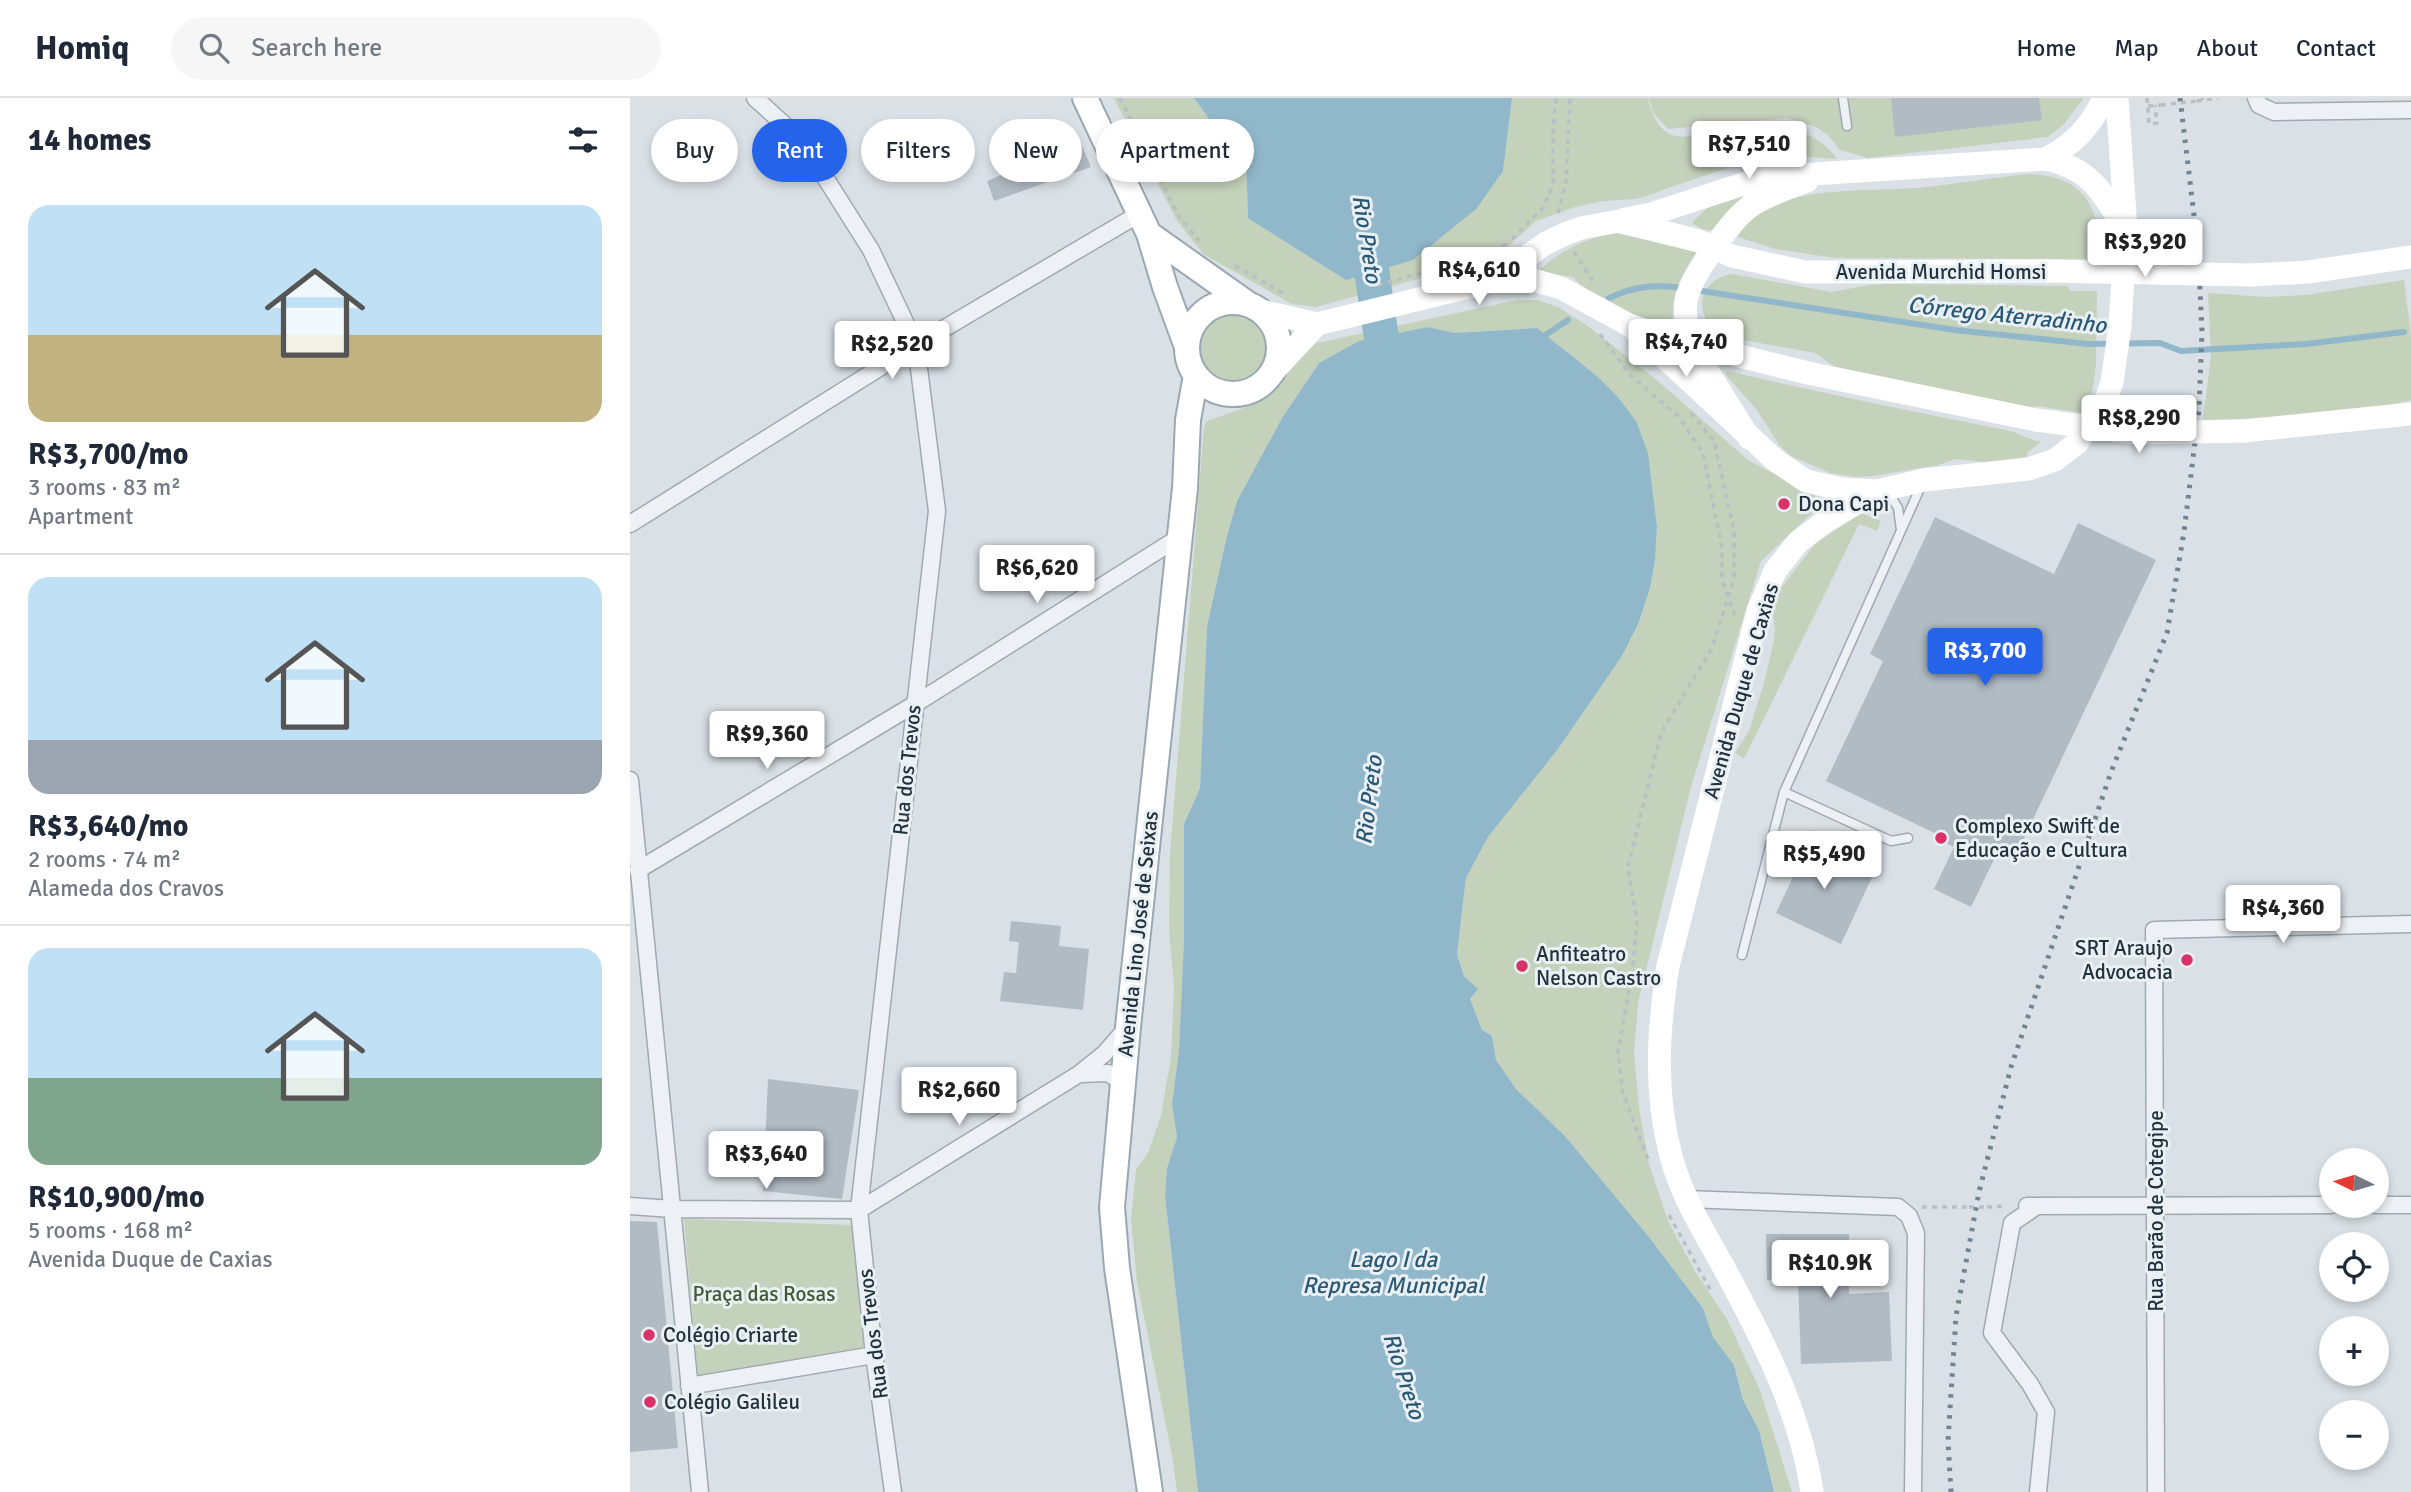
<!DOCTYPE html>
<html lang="en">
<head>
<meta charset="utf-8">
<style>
  body { margin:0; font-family:Signika,sans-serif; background:#f6f6f7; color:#1f2937; height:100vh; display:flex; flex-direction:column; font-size:26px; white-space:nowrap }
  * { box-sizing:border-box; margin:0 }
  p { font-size:23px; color:#747a83 }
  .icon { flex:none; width:38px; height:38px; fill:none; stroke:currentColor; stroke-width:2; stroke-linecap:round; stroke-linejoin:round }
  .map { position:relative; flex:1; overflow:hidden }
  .details { display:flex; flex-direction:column; background:#fff; width:630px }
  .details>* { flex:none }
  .guide { position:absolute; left:21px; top:21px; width:665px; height:63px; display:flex; gap:14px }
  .needle { width:46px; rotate:275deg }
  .tools { position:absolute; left:1689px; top:1050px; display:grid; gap:14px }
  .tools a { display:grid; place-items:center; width:70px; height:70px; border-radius:50%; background:#fff; box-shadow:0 4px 10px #0003; font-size:35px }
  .price { position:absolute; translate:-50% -60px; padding:0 16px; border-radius:7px; background:#fff; color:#222; font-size:23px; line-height:46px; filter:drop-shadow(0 2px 4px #0008) }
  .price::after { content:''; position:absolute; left:50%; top:42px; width:21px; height:16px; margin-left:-10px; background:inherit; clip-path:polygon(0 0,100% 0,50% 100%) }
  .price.on { background:#2563eb; color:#fff }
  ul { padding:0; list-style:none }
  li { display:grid; align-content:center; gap:14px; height:371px; padding:0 28px }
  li+li { border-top:2px solid #e0e1e3 }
  li span { display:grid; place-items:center; height:217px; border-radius:21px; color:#555 }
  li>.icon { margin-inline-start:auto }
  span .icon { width:126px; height:126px; fill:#fffc; stroke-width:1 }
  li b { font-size:30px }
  h2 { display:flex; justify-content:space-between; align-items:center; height:84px; padding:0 28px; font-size:30px }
  .chip { padding:0 24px; border-radius:32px; background:#fff; box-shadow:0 4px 10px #0003; font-size:24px; line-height:63px }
  .chip.on { background:#2563eb; color:#fff }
  header { display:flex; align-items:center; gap:42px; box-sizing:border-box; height:98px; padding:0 35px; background:#fff; border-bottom:2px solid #e0e1e3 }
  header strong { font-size:33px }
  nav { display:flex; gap:38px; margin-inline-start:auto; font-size:24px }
  .search { width:490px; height:63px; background:#f6f6f7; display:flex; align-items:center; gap:18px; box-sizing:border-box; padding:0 24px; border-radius:38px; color:#747a83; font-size:26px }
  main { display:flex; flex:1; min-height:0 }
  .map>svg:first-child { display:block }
  .green { fill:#c4d1bb }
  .water { fill:#91b7ca }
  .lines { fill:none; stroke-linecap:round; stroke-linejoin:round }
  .stream { stroke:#91b7ca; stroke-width:6 }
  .river { stroke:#91b7ca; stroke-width:35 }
  .building { fill:#b1bbc4 }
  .service-casing { stroke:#9fa9b0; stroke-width:11 }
  .minor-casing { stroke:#9fa9b0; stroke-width:19 }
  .primary-casing { stroke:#99a8b3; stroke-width:28 }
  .path { stroke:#b8bfc5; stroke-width:3.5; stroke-dasharray:5 5; stroke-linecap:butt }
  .service { stroke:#edf1f5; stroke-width:8 }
  .minor { stroke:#edf1f5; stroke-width:16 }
  .secondary { stroke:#fff; stroke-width:23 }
  .primary { stroke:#fff; stroke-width:24 }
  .rail { stroke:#738391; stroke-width:5; stroke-dasharray:3.5 7; stroke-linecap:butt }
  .path-bridge { stroke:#b8bfc5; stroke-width:3.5; stroke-dasharray:5 5; stroke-linecap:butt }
  .secondary-bridge { stroke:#fff; stroke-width:23 }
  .poi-dot { fill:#d93268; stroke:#e9f0f4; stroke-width:2.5 }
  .labels { text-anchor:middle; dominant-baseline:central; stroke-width:6; stroke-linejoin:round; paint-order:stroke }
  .street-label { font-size:21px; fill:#23313d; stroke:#e9f0f4 }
  .poi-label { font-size:21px; fill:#23313d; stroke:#e9f0f4; text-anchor:start }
  .park-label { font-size:21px; fill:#3f5a30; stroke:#e9f0f4 }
  .water-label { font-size:23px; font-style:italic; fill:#2b5874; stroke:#e9f0f4 }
</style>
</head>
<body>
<header>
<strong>Homiq</strong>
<div class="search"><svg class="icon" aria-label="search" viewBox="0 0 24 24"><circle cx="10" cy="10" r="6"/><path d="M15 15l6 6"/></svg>Search here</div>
<nav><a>Home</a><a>Map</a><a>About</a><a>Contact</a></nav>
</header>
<main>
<section class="details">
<h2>14 homes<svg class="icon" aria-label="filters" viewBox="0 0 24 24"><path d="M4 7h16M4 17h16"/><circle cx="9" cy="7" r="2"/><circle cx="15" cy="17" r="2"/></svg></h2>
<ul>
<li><span style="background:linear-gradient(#bfe0f5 60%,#c2b280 0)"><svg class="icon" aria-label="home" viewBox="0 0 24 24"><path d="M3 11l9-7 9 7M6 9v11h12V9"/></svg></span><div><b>R$3,700/mo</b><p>3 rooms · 83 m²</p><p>Apartment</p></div></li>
<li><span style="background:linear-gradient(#bfe0f5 75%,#9aa5b1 0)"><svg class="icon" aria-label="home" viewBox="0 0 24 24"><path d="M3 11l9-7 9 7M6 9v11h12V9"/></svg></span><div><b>R$3,640/mo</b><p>2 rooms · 74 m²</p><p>Alameda dos Cravos</p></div></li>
<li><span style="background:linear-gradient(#bfe0f5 60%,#7fa58c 0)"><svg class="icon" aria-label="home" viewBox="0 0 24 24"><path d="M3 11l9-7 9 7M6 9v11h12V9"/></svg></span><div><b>R$10,900/mo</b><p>5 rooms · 168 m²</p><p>Avenida Duque de Caxias</p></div></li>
</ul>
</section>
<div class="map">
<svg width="1781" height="1394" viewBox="0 0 1781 1394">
  <rect width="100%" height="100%" fill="#dae1e6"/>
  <path class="green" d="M484 0H564L593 40 616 57 618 120 873 73 882 0H1018C1021 12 1025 25 1035 33 1048 44 1068 36 1082 34 1126 26 1179 21 1207 61L1151 57 1094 71 1007 101 973 103 945 109 906 123 865 160 686 209 662 206 573 156 546 121Z
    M1019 0H1454L1434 26 1418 39 1238 60 1210 52 1198 37 1186 29 1157 20 1038 31 1024 16Z
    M1400 76C1437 78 1459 91 1468 129 1471 140 1472 151 1466 161L1205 160 1145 151 1108 139C1122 83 1253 95 1297 89 1331 85 1365 79 1400 76Z
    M1115 95 1091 127 1090 134 1072 131 1063 126V123L1081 107Z
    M985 135 1068 154C1052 174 1040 199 1043 224L1017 221 990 212 957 193 943 179 907 174C928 154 956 140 985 135Z
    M1102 176 1201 194 1240 187 1257 186 1438 188 1440 193H1467L1466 266 1463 290 1453 315 1408 308 1399 310 1205 269 1185 255 1097 239C1062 223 1064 183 1102 176Z
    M1774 182 1781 238V302C1713 319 1642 319 1573 322L1581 258 1578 195 1636 199 1676 197Z
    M887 202H908L928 209 959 229 1029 284 1118 362 1195 403 1131 463 1061 689 1008 905 1004 955 1009 1010 1019 1066 1038 1123 1066 1175 1097 1221 1130 1292 1162 1394H1144L1129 1332 1113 1302 1104 1267 1083 1239 1073 1210 1019 1139 935 1038 887 992 866 962 862 938 852 932 839 901 847 891 834 878 827 856 836 780 858 739 928 651 992 558 1009 524 1020 490 1025 462 1027 429 1018 355 987 298 967 278 907 230 825 235 797 229 729 243 689 265 652 320 607 403 596 442 577 529 570 690 554 726V842L549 952 542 1006 547 1039 537 1070 535 1098 568 1394H547L542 1357 507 1184 501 1122 506 1071 518 1055 531 1018 541 959 544 889 539 831 540 756 574 329 577 323 622 307 640 297 666 261 687 245Z
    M567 251a37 37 0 1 1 74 0a37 37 0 1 1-74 0Z
    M1097 273C1188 294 1279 313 1371 331 1386 333 1396 341 1411 344L1398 354 1396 359 1364 365 1326 361 1308 367 1243 378 1225 379 1200 375 1161 358 1150 348 1127 312 1095 276Z
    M1231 415 1251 423 1247 433 1229 426 1114 661 1105 655 1119 633 1134 585 1144 542 1145 532 1142 507 1147 495 1185 446Z
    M54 1121 222 1127 234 1252 68 1279Z"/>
  <path class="water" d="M564 0H882L873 73 846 111 783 162 716 182 618 120 616 57 593 40Z
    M797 229 825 235 907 230 967 278 987 298 1006 323 1018 355 1027 429 1025 462 1020 490 1009 524 992 558 928 651 858 739 836 780 827 856 834 878 848 891 840 901 852 932 862 938 866 962 887 992 935 1038 1019 1139 1073 1210 1083 1239 1104 1267 1113 1302 1129 1332 1144 1394H568L535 1098 537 1070 547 1039 542 1006 549 952 554 842V726L570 690 577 529 596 442 607 403 652 320 689 265 729 243Z"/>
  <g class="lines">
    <path class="stream" d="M1065 192 1325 232 1458 246 1530 245 1551 253 1676 246 1774 234
      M979 200C1004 188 1027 186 1054 190
      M911 240 938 222"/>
    <path class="river" d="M735 128 758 284"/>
  </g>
  <path class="building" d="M1261 0H1409L1412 22 1265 39Z
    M450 43 461 69 364 103 357 83Z
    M1305 419 1424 476 1448 425 1526 462 1388 753 1372 745 1341 809 1304 791 1324 749 1315 745 1317 741 1196 683 1253 563 1240 556Z
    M1185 732 1208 743 1201 757 1243 777 1211 846 1146 815Z
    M381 823 431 828 429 848 459 851 453 912 370 903 374 874 386 875 389 844 379 843Z
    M138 981 229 992 212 1101 133 1093Z
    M0 1123 27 1124 48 1350 0 1354Z
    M1136 1136H1219V1196L1259 1194 1262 1263 1171 1266 1168 1182H1137Z"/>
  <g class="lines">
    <g class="service-casing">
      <path id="service" d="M1213 0 1217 28
        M1257 392 1268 410 1271 432
        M1154 694 1261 743 1278 740
        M1112 857 1154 694 1291 388"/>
    </g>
    <g class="minor-casing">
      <path id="minor" d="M125 0 172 43 241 152 286 247 307 413 229 1112 244 1257 263 1394
        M1626 0 1629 7 1644 14 1781 12
        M0 426 286 247 509 116
        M0 682 70 1394
        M8 772 285 606 548 440
        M449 976 478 975 493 985
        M1056 1101 1268 1109 1279 1118 1286 1135 1283 1394
        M1746 1107H1781
        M0 1108 42 1111 229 1112 449 976 474 956 496 931
        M1397 1108 1701 1107
        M1407 1108 1382 1125 1362 1235 1400 1286 1416 1314 1408 1394
        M59 1288 244 1257
        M1526 1394 1524 832 1781 826"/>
    </g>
    <g class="primary-casing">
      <path id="primary" d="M455 0 519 136 535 189 557 249
        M519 136 618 206
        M557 250a46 46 0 1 1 92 0a46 46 0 1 1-92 0Z
        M520 1394 487 1170 482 1109 498 929 555 390 558 322 566 277"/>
    </g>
    <path class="path" d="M490 0 548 117 570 144
      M1517 0 1519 26 1527 25 1525 7
      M1571 0H1574
      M1567 3 1588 0
      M1518 8 1531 7
      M928 115 936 83 940 0
      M882 141 913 110 923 86V30L926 0
      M944 154 963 183
      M605 168 653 195
      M748 187 850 159 876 146
      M970 236 999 276 1048 318 1073 355 1092 451V482L1105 518
      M1018 1061 993 995 988 953 1002 877 1007 825 998 769 1031 635 1082 550 1104 480V433L1084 343 1060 314
      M1292 1109H1339
      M1357 1109 1376 1108
      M1039 1117 1081 1193"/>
    <use href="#service" class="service"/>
    <use href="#minor" class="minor"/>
    <path class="secondary" d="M1416 61C1460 70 1472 94 1494 129
      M995 121 1021 116 1135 79 1416 61C1444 46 1461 28 1474 0
      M1622 177 1678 174 1781 159
      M864 182 907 183 931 190 1001 228 1061 246 1178 275 1406 322
      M631 213 687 226 855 185 864 182 916 145 935 136 951 130 989 123 1069 143 1102 158 1175 174 1416 173
      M1006 233 1145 362 1176 383 1212 391 1247 393
      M640 277 687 226
      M1614 333 1781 316
      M1119 340 1061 246C1057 232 1054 218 1056 203 1060 179 1102 120 1122 107 1139 96 1158 90 1177 83
      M1182 1394C1170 1312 1132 1240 1093 1168 1073 1132 1051 1097 1041 1058 1024 995 1028 931 1038 868L1128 513 1145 473 1168 444 1196 423 1247 393 1294 382 1399 371 1425 362 1447 345 1473 310 1482 284 1490 228 1496 131 1487 0"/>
    <use href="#primary" class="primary"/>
    <path class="rail" d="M1321 1394 1318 1343 1326 1218 1349 1094 1381 969 1481 674 1537 535 1554 434 1569 311 1572 234 1568 151 1550 0"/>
    <path class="path-bridge" d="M1531 7 1567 3
      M1339 1109H1357"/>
    <path class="secondary-bridge" d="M1416 173 1622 177
      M1406 322 1507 335 1614 333"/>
  </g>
  <g class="poi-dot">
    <circle cx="1154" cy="406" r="7"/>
    <circle cx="1311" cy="740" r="7"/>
    <circle cx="1557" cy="862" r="7"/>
    <circle cx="892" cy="868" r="7"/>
    <circle cx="19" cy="1237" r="7"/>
    <circle cx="20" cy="1304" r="7"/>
  </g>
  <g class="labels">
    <g class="street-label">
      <text x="1311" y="174">Avenida Murchid Homsi</text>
      <text transform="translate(1111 593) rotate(-74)">Avenida Duque de Caxias</text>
      <text transform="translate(277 672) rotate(-84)">Rua dos Trevos</text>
      <text transform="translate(508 836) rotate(-84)">Avenida Lino José de Seixas</text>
      <text transform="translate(1526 1113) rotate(-90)">Rua Barão de Cotegipe</text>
      <text transform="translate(243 1236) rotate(-97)">Rua dos Trevos</text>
    </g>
    <g class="poi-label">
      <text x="1168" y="406">Dona Capi</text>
      <text x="1325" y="728">Complexo Swift de<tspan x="1325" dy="24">Educação e Cultura</tspan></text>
      <text x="1543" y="850" text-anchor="end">SRT Araujo<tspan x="1543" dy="24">Advocacia</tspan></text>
      <text x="906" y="856">Anfiteatro<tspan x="906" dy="24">Nelson Castro</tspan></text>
      <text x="33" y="1237">Colégio Criarte</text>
      <text x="34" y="1304">Colégio Galileu</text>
    </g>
    <g class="park-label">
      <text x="134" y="1196">Praça das Rosas</text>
    </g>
    <g class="water-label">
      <text transform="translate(737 141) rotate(81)">Rio Preto</text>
      <text transform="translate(1377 217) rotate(6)">Córrego Aterradinho</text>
      <text transform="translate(739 702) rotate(-83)">Rio Preto</text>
      <text x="763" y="1161">Lago I da<tspan x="763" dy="26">Represa Municipal</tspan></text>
      <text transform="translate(774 1278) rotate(72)">Rio Preto</text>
    </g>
  </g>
</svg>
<div class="tools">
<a><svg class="needle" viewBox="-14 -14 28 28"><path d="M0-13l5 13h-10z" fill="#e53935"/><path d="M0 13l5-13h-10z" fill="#747a83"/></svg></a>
<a><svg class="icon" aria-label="locate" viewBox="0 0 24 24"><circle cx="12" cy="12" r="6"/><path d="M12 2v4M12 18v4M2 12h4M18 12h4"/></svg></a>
<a>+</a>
<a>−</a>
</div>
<b class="price" style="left:1119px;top:83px">R$7,510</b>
<b class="price" style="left:1515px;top:181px">R$3,920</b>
<b class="price" style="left:849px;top:209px">R$4,610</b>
<b class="price" style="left:1056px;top:281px">R$4,740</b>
<b class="price" style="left:262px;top:283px">R$2,520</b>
<b class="price" style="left:1509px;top:357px">R$8,290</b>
<b class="price" style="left:407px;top:507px">R$6,620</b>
<b class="price on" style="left:1355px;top:590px">R$3,700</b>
<b class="price" style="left:137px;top:673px">R$9,360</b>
<b class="price" style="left:1194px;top:793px">R$5,490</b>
<b class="price" style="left:1653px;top:847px">R$4,360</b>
<b class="price" style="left:329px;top:1029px">R$2,660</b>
<b class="price" style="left:136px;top:1093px">R$3,640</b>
<b class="price" style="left:1200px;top:1202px">R$10.9K</b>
<div class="guide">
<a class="chip">Buy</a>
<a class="chip on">Rent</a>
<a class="chip">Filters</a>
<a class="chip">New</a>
<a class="chip">Apartment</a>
</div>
</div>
</main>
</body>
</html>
